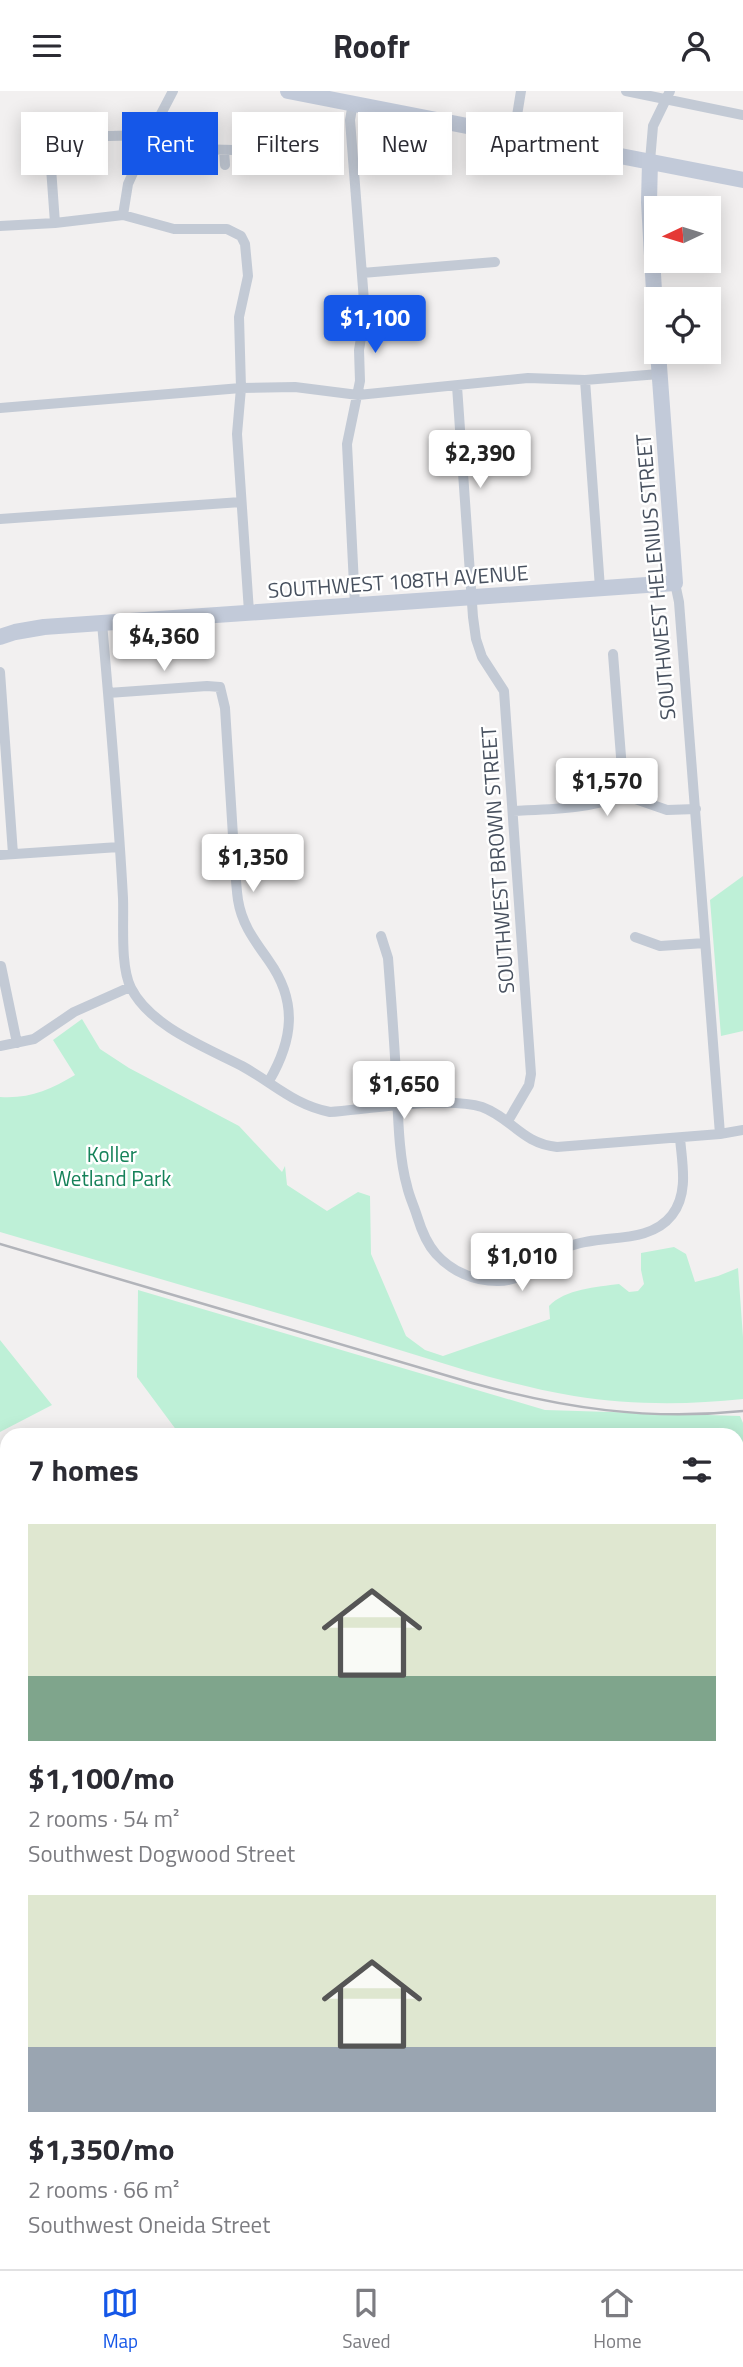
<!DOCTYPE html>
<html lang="en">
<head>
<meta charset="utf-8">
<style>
  body { margin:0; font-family:"Titillium Web",sans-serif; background:#f7f7f7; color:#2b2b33; height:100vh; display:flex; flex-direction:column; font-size:26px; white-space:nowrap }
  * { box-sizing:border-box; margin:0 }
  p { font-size:23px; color:#7c7c81 }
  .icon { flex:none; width:38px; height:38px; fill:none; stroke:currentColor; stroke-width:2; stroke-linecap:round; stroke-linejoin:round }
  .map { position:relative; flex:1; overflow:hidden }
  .sheet { position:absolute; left:0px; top:1337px; width:744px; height:842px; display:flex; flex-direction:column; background:#fff; border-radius:21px 21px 0 0; box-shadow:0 4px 18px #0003 }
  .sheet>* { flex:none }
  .banner { position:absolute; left:21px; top:21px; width:702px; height:63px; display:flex; gap:14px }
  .needle { width:46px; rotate:266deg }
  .buttons { position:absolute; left:644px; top:105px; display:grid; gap:14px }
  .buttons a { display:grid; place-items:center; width:77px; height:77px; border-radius:0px; background:#fff; box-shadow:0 4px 18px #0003; font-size:35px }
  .price { position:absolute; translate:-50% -60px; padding:0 16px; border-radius:7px; background:#fff; color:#222; font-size:23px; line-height:46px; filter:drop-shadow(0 2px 4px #0008) }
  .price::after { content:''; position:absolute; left:50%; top:42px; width:21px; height:16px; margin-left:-10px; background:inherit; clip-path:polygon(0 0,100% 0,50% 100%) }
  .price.selected { background:#1557e8; color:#fff }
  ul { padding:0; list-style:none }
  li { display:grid; align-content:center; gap:14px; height:371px; padding:0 28px }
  li span { display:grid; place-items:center; height:217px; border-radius:0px; color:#555 }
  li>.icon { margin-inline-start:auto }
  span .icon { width:126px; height:126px; fill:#fffc; stroke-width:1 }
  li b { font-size:30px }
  h2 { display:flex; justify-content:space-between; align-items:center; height:84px; padding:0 28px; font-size:30px }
  .chip { padding:0 24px; border-radius:0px; background:#fff; box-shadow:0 4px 18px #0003; font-size:24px; line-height:63px }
  .chip.selected { background:#1557e8; color:#fff }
  header { display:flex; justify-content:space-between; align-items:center; height:91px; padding:0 28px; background:#fff; font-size:32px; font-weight:700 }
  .tabs { display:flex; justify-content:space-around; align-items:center; height:98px; border-top:2px solid #e1e1e2; background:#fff; font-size:19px; color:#7c7c81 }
  .tabs a { display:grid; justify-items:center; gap:4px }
  .tabs .selected { color:#1557e8 }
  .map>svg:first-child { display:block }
  .green { fill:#bef0d7 }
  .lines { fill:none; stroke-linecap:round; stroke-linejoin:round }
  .street { stroke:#c3cad5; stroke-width:10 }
  .secondary { stroke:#c2cad9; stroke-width:16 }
  .primary { stroke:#afbbcf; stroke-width:18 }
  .rail { stroke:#b2b4ba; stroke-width:2.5 }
  .labels { text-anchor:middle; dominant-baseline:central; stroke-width:5; stroke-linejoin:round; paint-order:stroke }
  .street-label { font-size:21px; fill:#47505e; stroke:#fff }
  .park-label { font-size:21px; fill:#158259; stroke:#fff }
</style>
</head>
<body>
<header><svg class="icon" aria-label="menu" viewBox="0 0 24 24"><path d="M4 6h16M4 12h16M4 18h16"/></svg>Roofr<svg class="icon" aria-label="person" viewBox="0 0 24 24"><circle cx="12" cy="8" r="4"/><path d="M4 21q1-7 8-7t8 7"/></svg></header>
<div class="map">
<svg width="743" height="2178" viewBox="0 0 743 2178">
  <rect width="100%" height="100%" fill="#f2f0f0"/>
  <path class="green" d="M743 785V940L721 945 710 809Z
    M82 928 100 958 129 977 239 1035 282 1081 285 1075 287 1094 327 1120 358 1101 370 1105 371 1163 406 1245 425 1259 443 1265 550 1228 549 1215C565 1198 597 1196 619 1193L629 1201 638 1200 644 1193 641 1179V1162L674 1156 686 1163 695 1191 718 1185 738 1177 743 1246V1308C687 1314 630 1314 574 1305 496 1292 412 1262 335 1239 223 1206 112 1174 0 1141V1006C29 1008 50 999 75 984L53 949Z
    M138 1199 545 1319 740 1325 743 1332V1862L737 1864V1344H180L137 1286Z
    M0 1249 52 1314 0 1341Z
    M743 1880V2178H256L262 2172H737V1882Z"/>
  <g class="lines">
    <path class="street" d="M626 0 743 24
      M353 12 350 29 365 223 359 259 360 290 347 353 355 514
      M514 43 521 0
      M224 59 225 74
      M650 70 653 35 670 0
      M123 124 128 93 150 44 173 0
      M55 132 50 63 56 52 68 46 150 44 196 58 233 59 264 64
      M0 135 55 132 123 124 174 138H227L241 145 245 153 248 185 239 226 241 297 237 343 249 521
      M362 182 495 171
      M585 289 600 497
      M457 295 473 526 476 548 482 566 504 600 531 983 529 994 508 1030
      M0 317 241 297 295 296 358 304 528 287 585 289 659 283
      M0 428 241 411
      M675 492 679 511 720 1043
      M102 532C110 623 118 715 123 807 124 832 120 875 131 897 150 935 205 956 242 975 273 992 294 1014 330 1021 368 1018 449 1005 482 1016 512 1027 521 1052 557 1056L720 1043 743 1039
      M613 563 624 704
      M0 581 13 763
      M108 602 207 595 220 596 225 617C228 660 230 703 233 745 235 766 235 788 238 809 242 834 255 850 269 870 298 911 293 949 269 990
      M513 720C551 718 589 718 624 704L667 719 696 718
      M0 764 119 756
      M381 845 388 867C391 906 394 945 396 984 398 1016 398 1064 407 1095 409 1105 414 1115 417 1125 421 1138 426 1152 436 1163 451 1180 474 1190 497 1190 526 1191 543 1167 568 1156 600 1142 648 1155 672 1124 689 1102 682 1072 680 1047
      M635 846 660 855 705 852
      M1 875 17 952
      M0 955 34 948 74 921 130 896"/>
    <path class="secondary" d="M288 0 743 89
      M650 70 649 111 656 236
      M0 546 15 541 44 536 675 492 658 261"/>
    <path class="primary" d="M737 1873 743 1871
      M235 2178 241 2172"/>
    <path class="rail" d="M0 1153 472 1292C564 1317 647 1330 743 1320"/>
  </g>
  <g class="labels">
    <g class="street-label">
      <text transform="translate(655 486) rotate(-95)">SOUTHWEST HELENIUS STREET</text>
      <text transform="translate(398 490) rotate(-4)">SOUTHWEST 108TH AVENUE</text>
      <text transform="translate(497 769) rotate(-94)">SOUTHWEST BROWN STREET</text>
    </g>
    <g class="park-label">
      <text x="112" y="1063">Koller<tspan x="112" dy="24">Wetland Park</tspan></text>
    </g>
  </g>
</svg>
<div class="buttons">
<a><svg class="needle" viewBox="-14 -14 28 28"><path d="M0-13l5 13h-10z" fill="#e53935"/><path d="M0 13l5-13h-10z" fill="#7c7c81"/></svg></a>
<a><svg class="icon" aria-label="locate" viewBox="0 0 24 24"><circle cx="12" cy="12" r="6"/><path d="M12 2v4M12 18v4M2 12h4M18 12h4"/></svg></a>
</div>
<b class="price selected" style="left:375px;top:264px">$1,100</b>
<b class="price" style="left:480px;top:399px">$2,390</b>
<b class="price" style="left:164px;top:582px">$4,360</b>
<b class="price" style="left:607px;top:727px">$1,570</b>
<b class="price" style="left:253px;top:803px">$1,350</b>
<b class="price" style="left:404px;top:1030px">$1,650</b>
<b class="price" style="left:522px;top:1202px">$1,010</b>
<div class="banner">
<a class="chip">Buy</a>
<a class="chip selected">Rent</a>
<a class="chip">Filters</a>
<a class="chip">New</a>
<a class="chip">Apartment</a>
</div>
<section class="sheet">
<h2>7 homes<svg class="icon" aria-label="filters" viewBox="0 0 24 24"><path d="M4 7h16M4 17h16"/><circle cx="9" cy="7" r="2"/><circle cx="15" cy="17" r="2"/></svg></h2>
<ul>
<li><span style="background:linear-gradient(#dfe7d0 70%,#7fa58c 0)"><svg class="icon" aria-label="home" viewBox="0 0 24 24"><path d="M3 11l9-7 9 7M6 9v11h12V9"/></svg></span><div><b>$1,100/mo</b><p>2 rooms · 54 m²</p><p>Southwest Dogwood Street</p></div></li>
<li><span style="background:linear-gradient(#dfe7d0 70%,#9aa5b1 0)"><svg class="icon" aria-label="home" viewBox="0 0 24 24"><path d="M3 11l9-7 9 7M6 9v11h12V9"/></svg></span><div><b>$1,350/mo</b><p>2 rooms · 66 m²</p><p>Southwest Oneida Street</p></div></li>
</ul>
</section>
</div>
<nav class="tabs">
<a class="selected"><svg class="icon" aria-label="map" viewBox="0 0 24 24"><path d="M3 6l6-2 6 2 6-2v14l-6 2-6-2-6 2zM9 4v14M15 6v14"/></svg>Map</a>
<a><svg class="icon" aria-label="saved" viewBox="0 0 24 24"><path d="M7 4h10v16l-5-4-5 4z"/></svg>Saved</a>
<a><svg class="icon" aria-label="home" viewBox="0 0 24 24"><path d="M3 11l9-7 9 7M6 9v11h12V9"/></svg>Home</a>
</nav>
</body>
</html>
